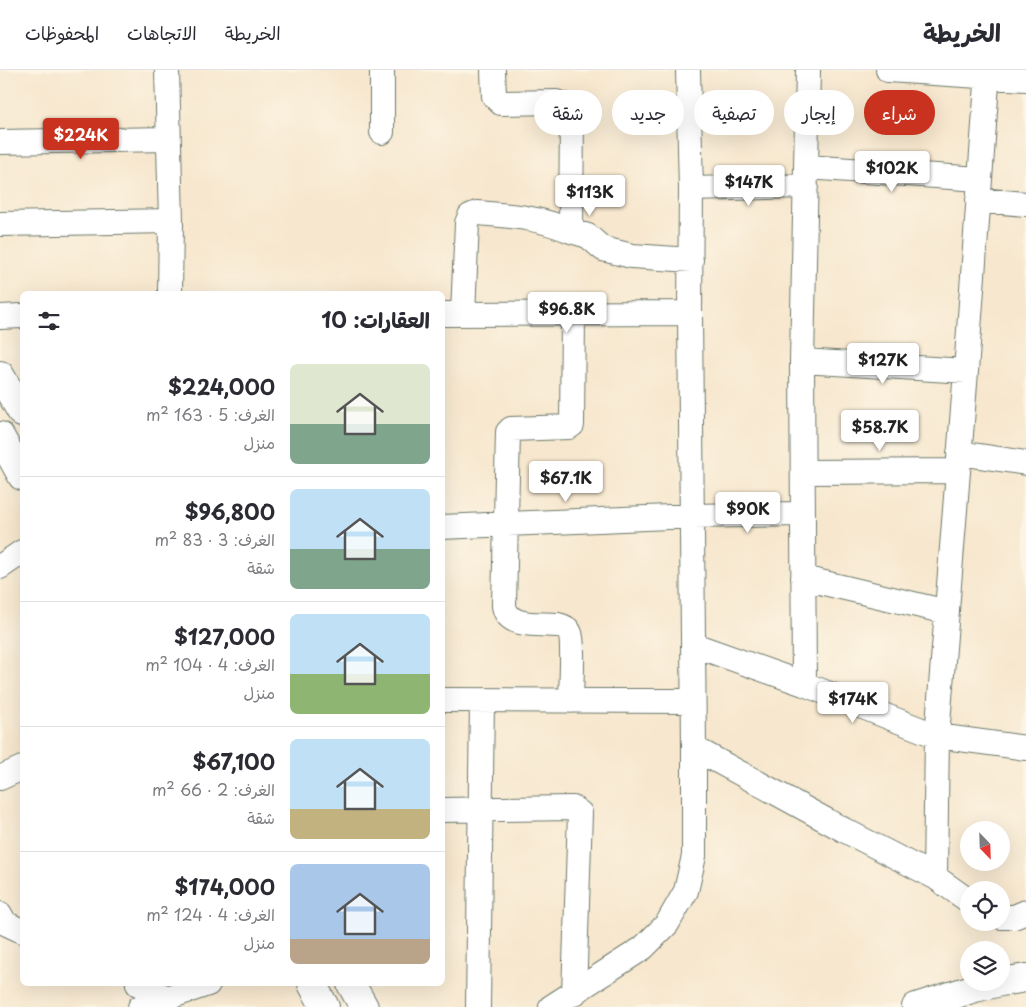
<!DOCTYPE html>
<html lang="ar">
<head>
<meta charset="utf-8">
<style>
  body { margin:0; font-family:"Playpen Sans","Playpen Sans Arabic",sans-serif; background:#f7f7f7; color:#2b2b33; direction:rtl; height:100vh; display:flex; flex-direction:column; font-size:19px; white-space:nowrap }
  * { box-sizing:border-box; margin:0 }
  p { font-size:16px; color:#7c7c81 }
  .icon { flex:none; width:28px; height:28px; fill:none; stroke:currentColor; stroke-width:2; stroke-linecap:round; stroke-linejoin:round }
  .map { position:relative; flex:1; overflow:hidden; direction:ltr }
  .panel { position:absolute; left:20px; top:221px; width:425px; height:695px; display:flex; flex-direction:column; background:#fff; border-radius:8px; box-shadow:0 5px 20px #0002; direction:rtl }
  .panel>* { flex:none }
  .banner { position:absolute; left:460px; top:20px; width:475px; height:45px; direction:rtl; display:flex; gap:10px }
  .needle { width:32px; rotate:157deg }
  .buttons { position:absolute; left:960px; top:751px; display:grid; gap:10px }
  .buttons a { display:grid; place-items:center; width:50px; height:50px; border-radius:50%; background:#fff; box-shadow:0 5px 20px #0002; font-size:25px }
  .price { position:absolute; translate:-50% -42px; padding:0 11px; border-radius:5px; background:#fff; color:#222; font-size:16px; line-height:32px; filter:drop-shadow(0 1px 2px #0008) }
  .price::after { content:''; position:absolute; left:50%; top:30px; width:15px; height:11px; margin-left:-8px; background:inherit; clip-path:polygon(0 0,100% 0,50% 100%) }
  .price.selected { background:#c8321e; color:#fff }
  ul { padding:0; list-style:none }
  li { display:flex; align-items:center; gap:15px; height:125px; padding:0 15px }
  li+li { border-top:1px solid #e1e1e2 }
  li span { display:grid; place-items:center; flex:none; width:140px; height:100px; border-radius:8px; color:#555 }
  li>.icon { margin-inline-start:auto }
  span .icon { width:60px; height:60px; fill:#fffc; stroke-width:1 }
  li b { font-size:21px }
  h2 { display:flex; justify-content:space-between; align-items:center; height:60px; padding:0 15px; font-size:21px }
  .pill { padding:0 18px; border-radius:22px; background:#fff; box-shadow:0 5px 20px #0002; font-size:18px; line-height:45px }
  .pill.selected { background:#c8321e; color:#fff }
  header { display:flex; align-items:center; gap:30px; box-sizing:border-box; height:70px; padding:0 25px; background:#fff; border-bottom:1px solid #e1e1e2 }
  header strong { font-size:24px }
  nav { display:flex; gap:28px; margin-inline-start:auto; font-size:18px }
  .map>svg:first-child { display:block }
  .lines { fill:none; stroke-linecap:round; stroke-linejoin:round }
  .street-casing { stroke:#6b786a; stroke-width:26 }
  .secondary-casing { stroke:#6b786a; stroke-width:30 }
  .street { stroke:#fff; stroke-width:24 }
  .secondary { stroke:#fff; stroke-width:28 }
</style>
</head>
<body>
<header>
<strong>الخريطة</strong>
<nav><a>الخريطة</a><a>الاتجاهات</a><a>المحفوظات</a></nav>
</header>
<div class="map">
<svg width="1026" height="937" viewBox="0 0 1026 937">
  <rect width="100%" height="100%" fill="#fcf5e5"/>
  <filter id="ink" filterUnits="userSpaceOnUse"><feTurbulence type="fractalNoise" baseFrequency=".02" numOctaves="2"/><feDisplacementMap in="SourceGraphic" scale="10" xChannelSelector="R" yChannelSelector="G"/><feConvolveMatrix kernelMatrix="1 2 1 2 8 2 1 2 1" color-interpolation-filters="sRGB"/></filter>
  <filter id="wash" filterUnits="userSpaceOnUse"><feTurbulence type="fractalNoise" baseFrequency=".0096" numOctaves="4" result="noise"/><feDisplacementMap in="SourceGraphic" scale="20" xChannelSelector="R" yChannelSelector="G"/><feGaussianBlur stdDeviation="1.12" result="paint"/><feColorMatrix in="noise" values="0 0 0 0 0 0 0 0 0 0 0 0 0 0 0 0 0 1.4 0 .05"/><feComposite in="paint" operator="in"/></filter>
  <g filter="url(#wash)">
    <rect width="100%" height="100%" fill="#f7e7ce"/>
  </g>
  <g filter="url(#ink)">
    <g class="lines">
      <g class="street-casing">
        <path id="street" d="M167 0 171 151 170 224
          M382 0V62
          M888 0 1026 9
          M0 72 168 69
          M807 97 979 109
          M691 119 806 116
          M978 130 1026 134
          M0 154 171 151
          M571 161 588 166 603 179 632 186 691 190
          M463 243 467 153 470 146 477 143C512 146 538 147 571 161L572 43 569 37 556 32 501 33 494 26 493 0
          M442 244 690 243
          M0 247 22 246
          M802 291 966 301
          M959 383 1026 393
          M803 402 958 401
          M442 457 692 446 803 444
          M0 497 22 482
          M803 508 947 542
          M694 575 804 614 937 666 1026 678
          M804 614 802 291 808 0
          M442 630 693 631
          M571 631C571 618 574 572 570 563 568 558 563 556 558 555 540 553 508 559 504 536L508 362 511 359 569 357 572 355 573 244
          M694 678 844 760 935 807 937 666 966 301 988 0
          M0 708 22 698
          M442 740 573 738 580 743 574 924
          M935 807 969 831
          M0 844 5 853 22 861
          M1001 847H1014L1026 842
          M138 914 168 928
          M140 937 208 914
          M478 937 482 631
          M551 937 643 878 667 854 686 821 694 786V678L690 243 691 119 688 0"/>
      </g>
      <g class="secondary-casing">
        <path id="secondary" d="M0 305 22 343
          M0 366 22 406
          M1001 912 1026 908
          M312 914 325 937
          M351 914 364 937
          M916 937 975 918 1001 912"/>
      </g>
      <use href="#street" class="street"/>
      <use href="#secondary" class="secondary"/>
    </g>
  </g>
</svg>
<div class="buttons">
<a><svg class="needle" viewBox="-14 -14 28 28"><path d="M0-13l5 13h-10z" fill="#e53935"/><path d="M0 13l5-13h-10z" fill="#7c7c81"/></svg></a>
<a><svg class="icon" aria-label="locate" viewBox="0 0 24 24"><circle cx="12" cy="12" r="6"/><path d="M12 2v4M12 18v4M2 12h4M18 12h4"/></svg></a>
<a><svg class="icon" aria-label="layers" viewBox="0 0 24 24"><path d="M12 4l9 5-9 5-9-5zM3 14l9 5 9-5"/></svg></a>
</div>
<b class="price selected" style="left:81px;top:90px">$224K</b>
<b class="price" style="left:892px;top:123px">$102K</b>
<b class="price" style="left:749px;top:137px">$147K</b>
<b class="price" style="left:590px;top:147px">$113K</b>
<b class="price" style="left:567px;top:264px">$96.8K</b>
<b class="price" style="left:883px;top:315px">$127K</b>
<b class="price" style="left:880px;top:382px">$58.7K</b>
<b class="price" style="left:566px;top:433px">$67.1K</b>
<b class="price" style="left:748px;top:464px">$90K</b>
<b class="price" style="left:853px;top:654px">$174K</b>
<div class="banner">
<a class="pill selected">شراء</a>
<a class="pill">إيجار</a>
<a class="pill">تصفية</a>
<a class="pill">جديد</a>
<a class="pill">شقة</a>
</div>
<section class="panel">
<h2>العقارات: 10<svg class="icon" aria-label="filters" viewBox="0 0 24 24"><path d="M4 7h16M4 17h16"/><circle cx="9" cy="7" r="2"/><circle cx="15" cy="17" r="2"/></svg></h2>
<ul>
<li><span style="background:linear-gradient(#dfe7d0 60%,#7fa58c 0)"><svg class="icon" aria-label="home" viewBox="0 0 24 24"><path d="M3 11l9-7 9 7M6 9v11h12V9"/></svg></span><div><b>$224,000</b><p>الغرف: 5 · 163 m²</p><p>منزل</p></div></li>
<li><span style="background:linear-gradient(#bfe0f5 60%,#7fa58c 0)"><svg class="icon" aria-label="home" viewBox="0 0 24 24"><path d="M3 11l9-7 9 7M6 9v11h12V9"/></svg></span><div><b>$96,800</b><p>الغرف: 3 · 83 m²</p><p>شقة</p></div></li>
<li><span style="background:linear-gradient(#bfe0f5 60%,#8fb573 0)"><svg class="icon" aria-label="home" viewBox="0 0 24 24"><path d="M3 11l9-7 9 7M6 9v11h12V9"/></svg></span><div><b>$127,000</b><p>الغرف: 4 · 104 m²</p><p>منزل</p></div></li>
<li><span style="background:linear-gradient(#bfe0f5 70%,#c2b280 0)"><svg class="icon" aria-label="home" viewBox="0 0 24 24"><path d="M3 11l9-7 9 7M6 9v11h12V9"/></svg></span><div><b>$67,100</b><p>الغرف: 2 · 66 m²</p><p>شقة</p></div></li>
<li><span style="background:linear-gradient(#a9c7e8 75%,#b9a48a 0)"><svg class="icon" aria-label="home" viewBox="0 0 24 24"><path d="M3 11l9-7 9 7M6 9v11h12V9"/></svg></span><div><b>$174,000</b><p>الغرف: 4 · 124 m²</p><p>منزل</p></div></li>
</ul>
</section>
</div>
</body>
</html>
